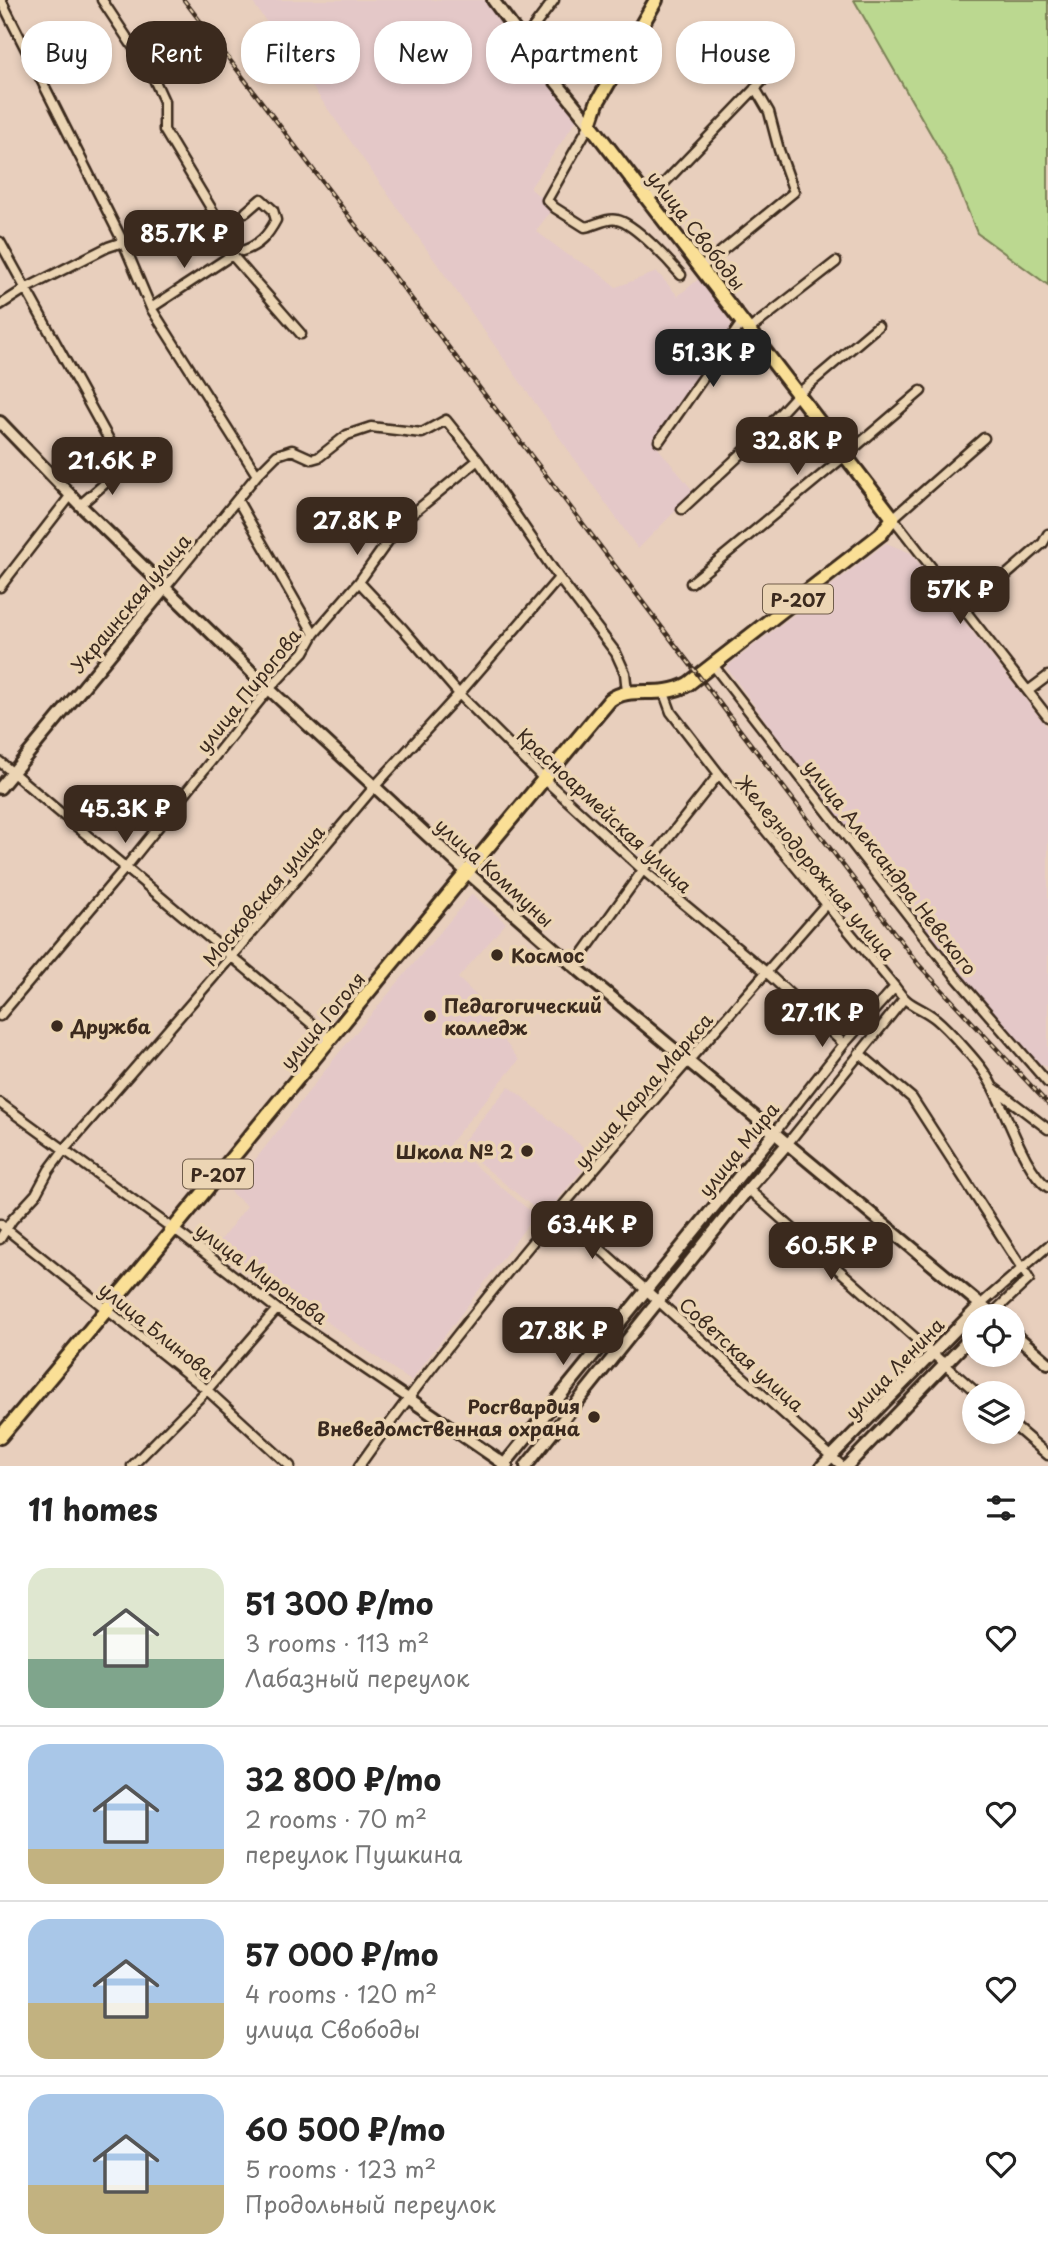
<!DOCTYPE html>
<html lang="en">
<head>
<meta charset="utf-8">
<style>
  body { margin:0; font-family:"Playpen Sans",sans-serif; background:#f6f6f6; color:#222; height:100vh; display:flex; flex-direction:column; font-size:26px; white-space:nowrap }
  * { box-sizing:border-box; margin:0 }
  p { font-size:23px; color:#767676 }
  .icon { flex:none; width:38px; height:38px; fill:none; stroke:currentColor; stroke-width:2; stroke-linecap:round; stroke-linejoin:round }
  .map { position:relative; height:1466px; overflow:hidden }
  .sheet { display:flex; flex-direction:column; background:#fff; flex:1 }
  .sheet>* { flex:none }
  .hud { position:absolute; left:21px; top:21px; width:1006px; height:63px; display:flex; gap:14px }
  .controls { position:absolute; left:962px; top:1304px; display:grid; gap:14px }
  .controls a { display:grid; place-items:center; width:63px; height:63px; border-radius:50%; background:#fff; box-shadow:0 4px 10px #0003; font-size:35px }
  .price { position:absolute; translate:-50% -60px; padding:0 16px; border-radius:14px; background:#3b2a1e; color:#fff; font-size:23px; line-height:46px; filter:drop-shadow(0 2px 4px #0008) }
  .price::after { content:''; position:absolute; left:50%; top:42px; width:21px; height:16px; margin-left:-10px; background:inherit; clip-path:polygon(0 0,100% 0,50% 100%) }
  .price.on { background:#222; color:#fff }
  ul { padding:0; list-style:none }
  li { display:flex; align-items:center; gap:21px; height:175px; padding:0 28px }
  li+li { border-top:2px solid #e0e0e0 }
  li span { display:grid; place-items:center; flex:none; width:196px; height:140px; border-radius:21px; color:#555 }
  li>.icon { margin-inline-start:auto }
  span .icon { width:84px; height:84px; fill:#fffc; stroke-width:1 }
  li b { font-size:30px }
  h2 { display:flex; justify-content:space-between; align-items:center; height:84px; padding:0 28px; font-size:30px }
  .tag { padding:0 24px; border-radius:28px; background:#fff; box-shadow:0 4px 10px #0003; font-size:24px; line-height:63px }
  .tag.on { background:#3b2a1e; color:#fff }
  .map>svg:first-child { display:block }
  .built { fill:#e4c8c8 }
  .green { fill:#bbd890; stroke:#7b8157; stroke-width:2 }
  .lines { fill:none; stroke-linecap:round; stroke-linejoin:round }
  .street-casing { stroke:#3b2a1e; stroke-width:13 }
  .secondary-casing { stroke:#3b2a1e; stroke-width:16 }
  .primary-casing { stroke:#3b2a1e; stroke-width:18 }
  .street { stroke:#ecd5b4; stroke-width:8 }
  .secondary { stroke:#ecd5b4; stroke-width:10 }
  .primary { stroke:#fadf96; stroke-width:12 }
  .rail-casing { stroke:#3b2a1e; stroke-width:4.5 }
  .rail { stroke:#ecd5b4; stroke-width:2; stroke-dasharray:5; stroke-linecap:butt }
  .poi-dot { fill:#3b2a1e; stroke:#ecd5b4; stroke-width:2.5 }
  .labels { text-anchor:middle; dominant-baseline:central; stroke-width:7; stroke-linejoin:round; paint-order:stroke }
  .shield { fill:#ecd5b4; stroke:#705d4b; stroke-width:2 }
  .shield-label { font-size:18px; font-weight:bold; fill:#3b2a1e }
  .street-label { font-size:19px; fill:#3b2a1e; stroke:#ecd5b4 }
  .poi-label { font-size:19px; font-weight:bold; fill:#3b2a1e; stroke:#ecd5b4; text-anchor:start }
</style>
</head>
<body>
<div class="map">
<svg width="1048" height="1466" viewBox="0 0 1048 1466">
  <rect width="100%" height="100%" fill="#e8cfbd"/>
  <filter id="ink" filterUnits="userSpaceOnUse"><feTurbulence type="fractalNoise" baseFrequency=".0143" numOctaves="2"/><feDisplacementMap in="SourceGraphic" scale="14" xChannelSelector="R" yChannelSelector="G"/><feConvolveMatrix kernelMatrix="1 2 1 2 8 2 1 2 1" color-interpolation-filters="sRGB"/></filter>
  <g filter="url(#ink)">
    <path class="built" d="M251 0H490L578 118 530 188 553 208 536 231 568 255 595 270 616 287 657 272 678 296 701 277 732 325 725 344 654 443 694 492 638 549Z
      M886 543 911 553 1048 728V1067L1033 1062 978 1000 864 847 852 839 726 667Z
      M472 894 506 923 458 978 493 1012 489 1021 519 1060 449 1144 535 1215 411 1381 277 1287 219 1242 247 1206 230 1192 338 1054Z
      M509 1086 594 1156 544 1216 459 1146Z"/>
    <path class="green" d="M854 0H1048V285L977 233 952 171Z"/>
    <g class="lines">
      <g class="street-casing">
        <path id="street" d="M1 0 123 242 151 308 257 475
          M102 0 153 77 164 101V130L235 248 242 251C259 246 268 235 276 220L273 210 261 199 246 212
          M523 41 554 0
          M590 124 547 200 555 208 585 227C595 226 607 217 617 220 634 223 670 262 681 275
          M648 200 768 75
          M0 242 124 467 80 505
          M235 248 232 255 301 334
          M701 268 794 192 779 150 769 112 755 88
          M0 305 25 289 108 247 123 242
          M151 308 232 255
          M750 329 836 262
          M984 438 893 518 1048 717
          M659 441 743 321
          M238 501 314 634
          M682 509 753 443 799 393 878 326
          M359 582 403 629 459 694 544 779 643 870 766 972 844 1044
          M691 583 846 455 921 391
          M0 587 71 495
          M165 588 257 475 277 455 292 450 312 459 319 457 347 435 371 427 422 433 446 420 478 460 559 578 616 653 625 673 627 692
          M966 610 1043 543 1048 534
          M713 665 957 978 1048 1083
          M1028 691 1048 676
          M664 693 671 712 719 774 895 987C909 1008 919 1005 936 1019 948 1029 978 1062 986 1075 1004 1103 1023 1170 1048 1187
          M0 762 331 1040
          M574 966 643 870 719 774
          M0 1016 126 867 269 689 304 652 314 634 359 582 401 523 478 460
          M859 1053 912 1098 1029 1279 992 1314
          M994 1088 1048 1129
          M0 1103 184 1237 277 1309 408 1398
          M775 1132 844 1044 895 987
          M788 1143 903 1000
          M748 1189 977 1393
          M558 1211 842 1466
          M0 1224 207 1390 290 1466
          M0 1239 12 1220 36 1194 49 1170 64 1150 231 957 375 786 459 694 559 578
          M980 1305 1048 1246
          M1013 1425 1048 1455
          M132 1466 207 1390 277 1309
          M359 1466C500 1267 666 1088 826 904"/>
      </g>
      <g class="secondary-casing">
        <path id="secondary" d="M493 0 523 41 590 124
          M0 422 80 505 269 689 468 873 574 966 994 1316
          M0 788 165 588
          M1013 1333 1048 1363
          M408 1398 507 1466
          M503 1466 775 1132
          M526 1466 748 1189 788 1143
          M822 1466 980 1305
          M847 1466 975 1333"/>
      </g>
      <g class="primary-casing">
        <path id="primary" d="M0 1437C206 1194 405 944 610 700 631 684 659 700 688 684L881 534 893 518 590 124 597 103 656 0"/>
      </g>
      <use href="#street" class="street"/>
      <use href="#secondary" class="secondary"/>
      <use href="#primary" class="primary"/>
      <g class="rail-casing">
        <path id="rail" d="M184 0 919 965 1048 1104"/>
      </g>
      <use href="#rail" class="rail"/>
    </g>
  </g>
  <g class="poi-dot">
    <circle cx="497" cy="955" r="7"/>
    <circle cx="430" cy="1016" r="7"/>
    <circle cx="57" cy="1026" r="7"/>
    <circle cx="527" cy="1151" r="7"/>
    <circle cx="594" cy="1417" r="7"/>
  </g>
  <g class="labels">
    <g class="shield">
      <rect x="763" y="584.5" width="70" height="29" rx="5"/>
      <rect x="183" y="1159.5" width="70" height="29" rx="5"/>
    </g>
    <g class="shield-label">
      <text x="798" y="599">Р-207</text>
      <text x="218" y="1174">Р-207</text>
    </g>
    <g class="street-label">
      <text transform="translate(697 230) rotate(52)">улица Свободы</text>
      <text transform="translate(130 603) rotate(-50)">Украинская улица</text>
      <text transform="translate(248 690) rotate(-51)">улица Пирогова</text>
      <text transform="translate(605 810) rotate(43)">Красноармейская улица</text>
      <text transform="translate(816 867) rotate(50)">Железнодорожная улица</text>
      <text transform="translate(891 867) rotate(52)">улица Александра Невского</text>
      <text transform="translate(495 872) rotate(42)">улица Коммуны</text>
      <text transform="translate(263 895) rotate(-50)">Московская улица</text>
      <text transform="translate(322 1020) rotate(-50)">улица Гоголя</text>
      <text transform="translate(643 1090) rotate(-49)">улица Карла Маркса</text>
      <text transform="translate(738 1149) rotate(-51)">улица Мира</text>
      <text transform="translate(262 1273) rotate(36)">улица Миронова</text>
      <text transform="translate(157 1330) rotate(39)">улица Блинова</text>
      <text transform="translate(742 1354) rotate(42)">Советская улица</text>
      <text transform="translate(894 1368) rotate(-46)">улица Ленина</text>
    </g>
    <g class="poi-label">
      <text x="511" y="955">Космос</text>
      <text x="444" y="1005">Педагогический<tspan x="444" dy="22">колледж</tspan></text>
      <text x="71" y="1026">Дружба</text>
      <text x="513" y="1151" text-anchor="end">Школа № 2</text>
      <text x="580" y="1406" text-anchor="end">Росгвардия<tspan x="580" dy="22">Вневедомственная охрана</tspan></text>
    </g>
  </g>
</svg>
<div class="controls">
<a><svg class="icon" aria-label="locate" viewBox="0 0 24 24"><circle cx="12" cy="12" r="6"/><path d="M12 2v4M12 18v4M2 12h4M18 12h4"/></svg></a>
<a><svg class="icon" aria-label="layers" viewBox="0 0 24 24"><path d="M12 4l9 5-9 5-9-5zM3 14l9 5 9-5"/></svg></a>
</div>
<b class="price" style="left:184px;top:270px">85.7K ₽</b>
<b class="price on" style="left:713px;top:389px">51.3K ₽</b>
<b class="price" style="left:797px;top:477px">32.8K ₽</b>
<b class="price" style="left:112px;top:497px">21.6K ₽</b>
<b class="price" style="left:357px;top:557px">27.8K ₽</b>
<b class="price" style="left:960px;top:626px">57K ₽</b>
<b class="price" style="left:125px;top:845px">45.3K ₽</b>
<b class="price" style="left:822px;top:1049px">27.1K ₽</b>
<b class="price" style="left:592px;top:1261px">63.4K ₽</b>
<b class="price" style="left:831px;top:1282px">60.5K ₽</b>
<b class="price" style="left:563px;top:1367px">27.8K ₽</b>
<div class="hud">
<a class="tag">Buy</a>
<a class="tag on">Rent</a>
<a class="tag">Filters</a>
<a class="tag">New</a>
<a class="tag">Apartment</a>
<a class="tag">House</a>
</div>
</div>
<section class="sheet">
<h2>11 homes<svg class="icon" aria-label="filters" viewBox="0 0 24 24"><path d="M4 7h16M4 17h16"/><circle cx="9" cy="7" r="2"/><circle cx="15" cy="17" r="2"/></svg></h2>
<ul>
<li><span style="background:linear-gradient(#dfe7d0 65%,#7fa58c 0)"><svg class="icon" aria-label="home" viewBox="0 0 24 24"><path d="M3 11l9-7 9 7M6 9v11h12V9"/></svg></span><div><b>51 300 ₽/mo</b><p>3 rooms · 113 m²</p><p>Лабазный переулок</p></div><svg class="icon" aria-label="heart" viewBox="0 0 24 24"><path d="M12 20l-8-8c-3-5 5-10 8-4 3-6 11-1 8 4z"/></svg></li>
<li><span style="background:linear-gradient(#a9c7e8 75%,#c2b280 0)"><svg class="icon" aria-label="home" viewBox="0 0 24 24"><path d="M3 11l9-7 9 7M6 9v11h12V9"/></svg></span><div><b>32 800 ₽/mo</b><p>2 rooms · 70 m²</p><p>переулок Пушкина</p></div><svg class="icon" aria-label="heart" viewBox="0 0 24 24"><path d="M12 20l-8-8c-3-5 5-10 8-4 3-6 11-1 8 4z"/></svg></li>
<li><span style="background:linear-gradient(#a9c7e8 60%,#c2b280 0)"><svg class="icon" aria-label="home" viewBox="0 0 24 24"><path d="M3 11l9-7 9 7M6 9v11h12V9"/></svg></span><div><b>57 000 ₽/mo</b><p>4 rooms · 120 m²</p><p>улица Свободы</p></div><svg class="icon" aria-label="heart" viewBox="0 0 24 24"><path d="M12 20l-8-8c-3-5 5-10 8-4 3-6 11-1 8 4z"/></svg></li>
<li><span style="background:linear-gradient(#a9c7e8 65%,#c2b280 0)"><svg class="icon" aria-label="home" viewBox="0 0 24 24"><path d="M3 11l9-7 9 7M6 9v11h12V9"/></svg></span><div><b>60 500 ₽/mo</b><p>5 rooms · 123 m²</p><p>Продольный переулок</p></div><svg class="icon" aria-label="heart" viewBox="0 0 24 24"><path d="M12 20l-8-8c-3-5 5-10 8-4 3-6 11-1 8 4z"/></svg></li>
</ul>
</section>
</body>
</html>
